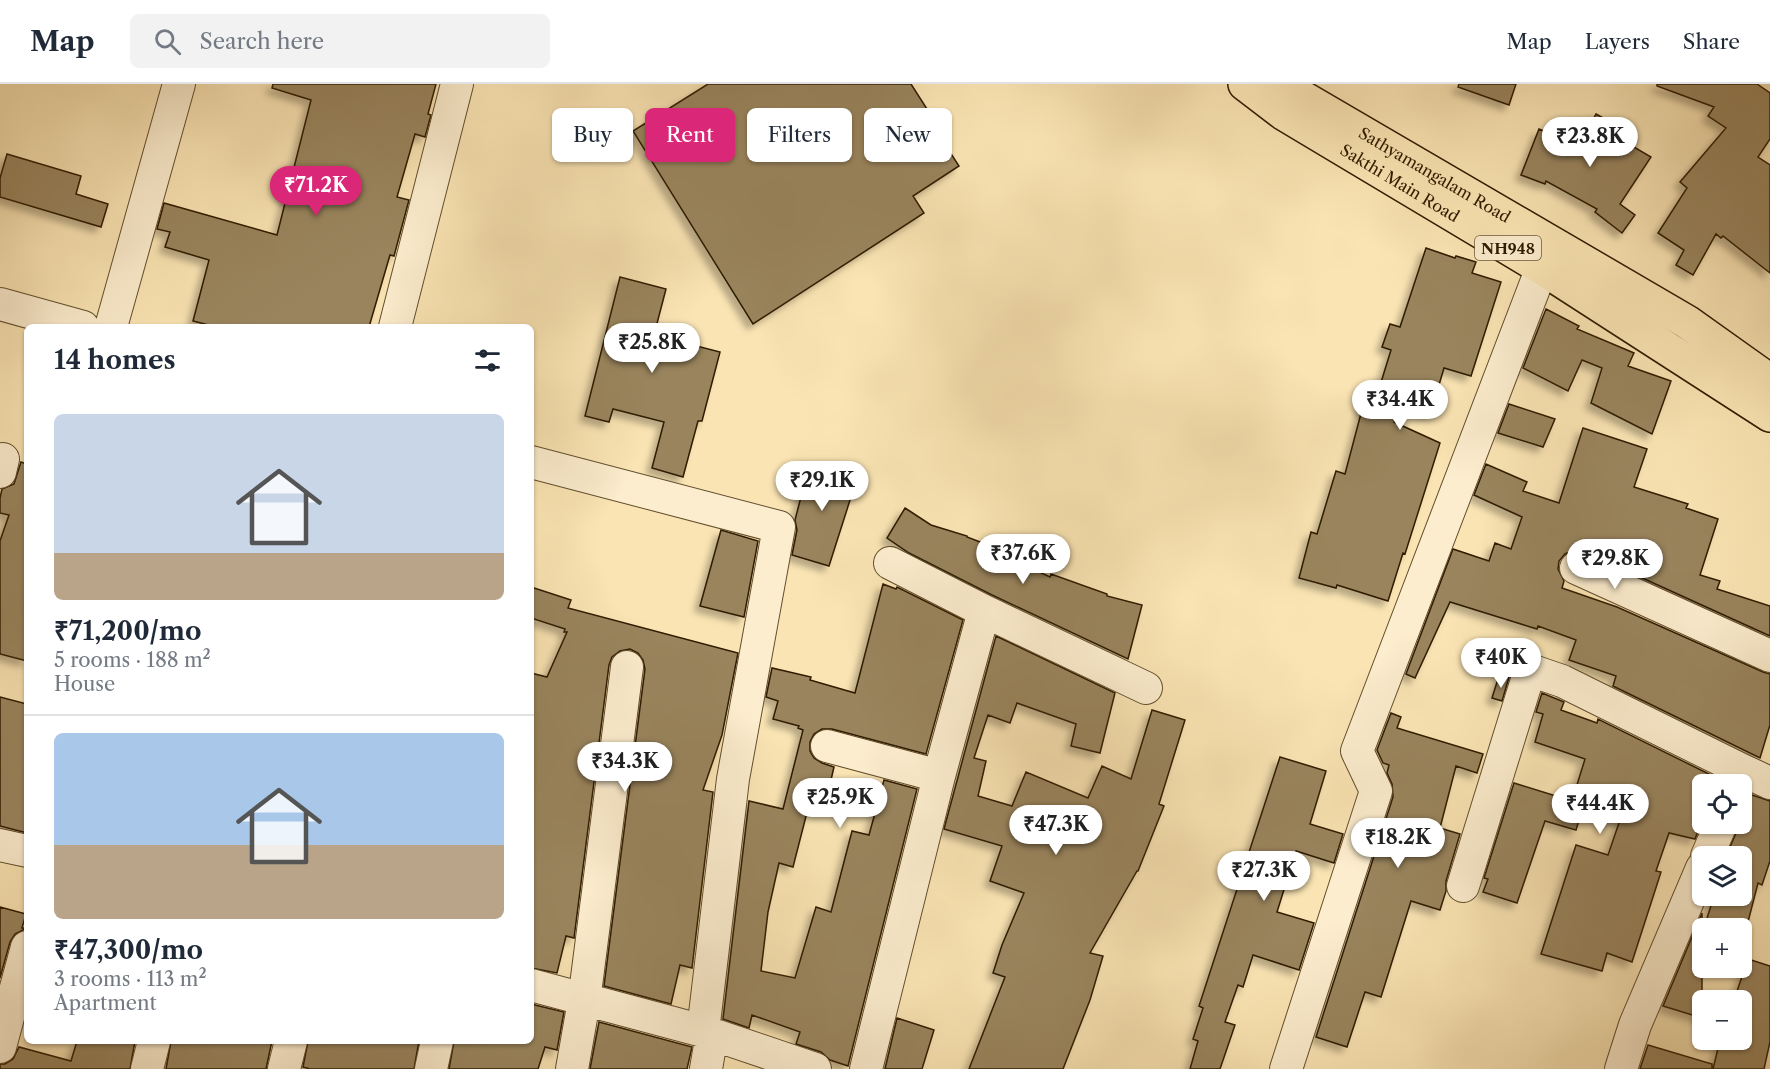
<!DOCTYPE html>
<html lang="en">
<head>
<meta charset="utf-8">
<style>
  body { margin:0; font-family:"Libre Caslon Text",serif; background:#f2f2f3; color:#1f2937; height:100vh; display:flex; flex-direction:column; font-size:22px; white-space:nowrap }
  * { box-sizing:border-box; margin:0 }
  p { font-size:20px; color:#747a83 }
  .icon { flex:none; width:33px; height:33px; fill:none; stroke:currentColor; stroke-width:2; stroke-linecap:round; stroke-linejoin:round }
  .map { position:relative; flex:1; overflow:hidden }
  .sheet { position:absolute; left:24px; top:240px; width:510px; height:720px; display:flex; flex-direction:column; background:#fff; border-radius:9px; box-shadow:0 2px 4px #0004 }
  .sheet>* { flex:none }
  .banner { position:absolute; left:552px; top:24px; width:570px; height:54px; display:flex; gap:12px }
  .tools { position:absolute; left:1692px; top:690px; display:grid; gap:12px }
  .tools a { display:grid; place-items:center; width:60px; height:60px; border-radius:9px; background:#fff; box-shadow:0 2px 4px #0004; font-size:30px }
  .price { position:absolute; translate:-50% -51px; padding:0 14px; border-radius:21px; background:#fff; color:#222; font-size:20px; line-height:39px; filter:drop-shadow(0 2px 3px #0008) }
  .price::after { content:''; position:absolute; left:50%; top:36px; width:18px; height:14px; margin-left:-9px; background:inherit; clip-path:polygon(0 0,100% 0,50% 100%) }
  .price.on { background:#db2777; color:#fff }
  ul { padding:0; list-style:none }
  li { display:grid; align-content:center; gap:12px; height:318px; padding:0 30px }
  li+li { border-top:2px solid #e0e1e3 }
  li span { display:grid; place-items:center; height:186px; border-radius:9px; color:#555 }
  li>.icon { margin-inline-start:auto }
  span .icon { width:108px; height:108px; fill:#fffc; stroke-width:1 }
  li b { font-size:26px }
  h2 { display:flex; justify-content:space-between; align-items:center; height:72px; padding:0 30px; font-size:26px }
  .tag { padding:0 21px; border-radius:9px; background:#fff; box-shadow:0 2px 4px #0004; font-size:21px; line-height:54px }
  .tag.on { background:#db2777; color:#fff }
  header { display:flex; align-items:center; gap:36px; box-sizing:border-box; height:84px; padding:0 30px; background:#fff; border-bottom:2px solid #e0e1e3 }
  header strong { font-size:28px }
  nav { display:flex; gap:33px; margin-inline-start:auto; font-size:21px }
  .search { width:420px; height:54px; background:#f2f2f3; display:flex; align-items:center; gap:15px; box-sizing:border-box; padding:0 21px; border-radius:9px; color:#747a83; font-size:22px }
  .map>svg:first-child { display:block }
  .building { fill:#99845d; stroke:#301c00; stroke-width:1.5; filter:url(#shadow) }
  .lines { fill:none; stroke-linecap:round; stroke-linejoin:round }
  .minor-casing { stroke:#624e2d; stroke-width:34 }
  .highway-casing { stroke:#301c00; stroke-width:36 }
  .minor { stroke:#fcedce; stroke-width:32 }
  .highway { stroke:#fae4b3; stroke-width:33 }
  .labels { text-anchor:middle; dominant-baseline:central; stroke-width:5; stroke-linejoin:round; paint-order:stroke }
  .shield { fill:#fcedce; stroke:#6d5b3e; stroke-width:1.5 }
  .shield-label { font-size:15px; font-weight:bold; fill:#301c00 }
  .street-label { font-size:16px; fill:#301c00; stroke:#fcedce }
</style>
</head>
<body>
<header>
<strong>Map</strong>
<div class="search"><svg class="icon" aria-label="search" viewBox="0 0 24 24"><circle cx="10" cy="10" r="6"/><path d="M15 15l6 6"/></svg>Search here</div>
<nav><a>Map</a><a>Layers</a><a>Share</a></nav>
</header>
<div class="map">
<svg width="1770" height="985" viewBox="0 0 1770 985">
  <defs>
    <filter id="shadow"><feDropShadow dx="-5.5" dy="5.5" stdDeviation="3" flood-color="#0004"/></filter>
  </defs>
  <rect width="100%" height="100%" fill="#fae4b3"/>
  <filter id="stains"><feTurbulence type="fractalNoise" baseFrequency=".00333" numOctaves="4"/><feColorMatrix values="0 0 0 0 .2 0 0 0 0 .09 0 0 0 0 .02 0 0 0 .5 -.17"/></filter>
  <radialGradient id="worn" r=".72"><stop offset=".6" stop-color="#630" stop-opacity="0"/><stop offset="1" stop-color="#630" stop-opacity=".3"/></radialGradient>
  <path class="building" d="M273 0H436L428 30 431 31 425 53 415 50 397 113 409 116 394 172 390 171 369 243H216L193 237 209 176 165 163 170 148 157 145 164 119 277 151 311 16 272 4Z
    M708 0H911L934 36 931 39 959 82 913 112 924 129 753 240 633 47Z
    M1459 0H1516L1509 21 1458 3Z
    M1657 0H1757L1770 9V55L1758 73 1770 81V189L1723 152 1721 154 1716 150 1693 191 1676 181 1684 166 1658 149 1687 104 1680 98 1726 44 1708 32 1714 23 1657 2Z
    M1596 30 1632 50 1627 59 1651 73 1620 120 1635 131 1622 149 1595 128 1597 125 1546 97 1545 100 1521 91 1539 45 1579 61Z
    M7 70 81 92 76 110 108 120 101 143 0 113V94Z
    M1426 164 1455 174 1456 172 1476 178 1472 189 1501 198 1471 292 1444 284 1431 328 1402 318 1394 338 1440 359 1405 470 1403 469 1388 517 1337 501 1336 504 1299 494 1311 448 1317 450 1336 387 1345 390 1364 318 1374 321 1391 266 1382 263 1390 240 1400 243Z
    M620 193 666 205 654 251 720 268 702 337H698L683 393 652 384 664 338 613 325 609 338 585 332Z
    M1546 225 1579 242 1577 245 1634 269 1628 282 1671 297 1652 350 1591 319 1602 284 1582 276 1568 307 1523 284Z
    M1509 320 1555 335 1543 363 1498 349Z
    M1583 344 1647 365 1634 403 1688 420 1686 424 1718 435 1700 491 1720 497 1717 505 1770 522V552L1629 488 1633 476 1597 463 1594 472 1575 466 1565 470 1559 477 1558 485 1564 497 1562 504 1617 523 1763 588 1770 590V641L1760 674 1613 602 1616 592 1569 576 1576 556 1538 542 1537 545 1450 518 1415 594 1406 590 1453 465 1489 477 1495 459 1511 465 1522 433 1474 411 1486 380 1527 398 1523 407 1559 419Z
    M21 378 27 380V577L0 570V457L9 431 0 429V414L2 405 14 400Z
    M810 378 858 391 829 482 792 471 797 446 795 436Z
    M905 424 931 441 967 452V453L988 461 985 469 1019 482 1020 479 1050 493 1051 490 1107 510V512L1142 521 1128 575 992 511 909 469 887 454Z
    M721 446 758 457 744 533 700 522Z
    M883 500 896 505 897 503 963 536 926 670 832 645H822L814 650 810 658V667L814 674 822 679 834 683 828 709 813 705 793 783 779 779 768 828 761 887 795 894 816 823 831 828 852 747 869 751 884 696 917 705 848 982 830 976 821 968 796 960 800 948 752 931 749 944 723 935 749 717 783 725 803 646 798 644 799 642 773 635 778 617 766 613 772 584 811 593 810 596 855 609Z
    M531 503 571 516 568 524 738 569 722 651 703 706 713 708 692 884 680 881 671 920 604 902 645 585 643 576 638 569 630 565 620 567 612 573 609 581 574 854 566 852 557 889 531 884V589L547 593 567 548H564L565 545 531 534Z
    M996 552 1115 609 1100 669 1071 662 1076 640 1017 619 1010 639 988 631 974 674 986 677 978 712 1012 722 1026 688 1088 714 1102 682 1131 695 1152 626 1185 636 1159 720 1164 722 1138 787H1137L1090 869 1103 872 1090 916 1063 985H969L1005 893 993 889 1002 861 1024 809 990 797 1002 762 944 745Z
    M1507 589 1510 590 1502 617 1492 614 1498 595 1504 597Z
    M1542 609 1564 618 1561 626 1597 639 1598 635 1721 696 1720 700H1702V737L1695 755 1669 749 1656 787 1661 788 1632 878 1607 869 1602 887 1541 870 1576 761 1608 771 1620 736 1583 723 1576 746 1545 737 1517 819 1483 808 1488 795 1484 794 1514 699 1572 717 1585 675 1535 658 1543 630 1536 628Z
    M0 613 27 620V749L0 742Z
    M1391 629 1401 633 1397 644 1483 670 1477 689 1456 682 1440 744 1460 750 1446 797V807L1440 826 1411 817 1381 913 1365 908 1347 963 1316 953 1393 713 1392 700 1387 689 1389 681 1383 679 1377 666Z
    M1280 673 1326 687 1310 740 1343 750 1334 779 1296 767 1277 828 1314 839 1299 886 1253 871 1243 903 1238 901 1225 938 1235 941 1220 985H1190L1198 957 1193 955 1203 924 1199 922Z
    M1752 711 1770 717V777L1762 801 1758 799 1748 838 1744 844H1704L1714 812H1742V772H1726L1737 747 1739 740H1742V717L1748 715Z
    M0 823 26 830 22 844H27L15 850 10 858 0 894Z
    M1702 829V934L1663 922Z
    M1748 875 1770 882V958L1764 985H1713L1720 956H1742V916H1734Z
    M531 920 564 928 557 966 545 963 538 985H449L454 957H531Z
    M897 934 934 946 922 985H885Z
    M599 938 692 963 687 985H590Z
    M77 957H135L130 985H0V980H5L13 975 19 963 71 977Z
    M171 957H272L266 985H166Z
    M308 957H419L414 985H310L303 983Z
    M1648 961 1712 980V985H1640Z"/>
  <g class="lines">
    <g class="minor-casing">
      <path id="minor" d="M0 220 83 243
        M111 243 179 0
        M395 243 457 0
        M531 378 779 443 733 695 703 947 815 985
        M0 388 3 375
        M890 479 984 527
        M1576 484 1770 572
        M827 662 939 692
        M1738 700 1744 687 1770 699
        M0 761 27 767
        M1707 772 1721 740
        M1463 802 1530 586 1562 597 1744 687
        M531 901 703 947
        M0 963 27 863
        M147 985 154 957
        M284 985 291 957
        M431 985 437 957
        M572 985 584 917 627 583
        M706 985 712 950
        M866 985 939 692 984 527 1146 604
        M1286 985 1376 707 1357 667 1551 160
        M1621 985 1635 941 1702 784"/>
    </g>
    <g class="highway-casing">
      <g id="highway">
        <path id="s1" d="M1245 0 1283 29 1542 184 1770 331"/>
        <path id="s2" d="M1283 0 1293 8 1687 238 1770 297"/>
      </g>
    </g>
    <use href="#minor" class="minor"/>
    <use href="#highway" class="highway"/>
  </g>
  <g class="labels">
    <rect class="shield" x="1475" y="152" width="66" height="24" rx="4.5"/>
    <g class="shield-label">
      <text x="1508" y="164">NH948</text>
    </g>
    <g class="street-label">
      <text stroke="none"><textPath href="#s2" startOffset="177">Sathyamangalam Road</textPath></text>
      <text stroke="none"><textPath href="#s1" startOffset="184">Sakthi Main Road</textPath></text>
    </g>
  </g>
  <rect width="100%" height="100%" filter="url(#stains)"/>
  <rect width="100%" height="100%" fill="url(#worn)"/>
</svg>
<div class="tools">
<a><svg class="icon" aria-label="locate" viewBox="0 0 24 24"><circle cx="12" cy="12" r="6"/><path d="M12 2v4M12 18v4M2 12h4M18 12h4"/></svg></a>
<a><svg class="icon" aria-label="layers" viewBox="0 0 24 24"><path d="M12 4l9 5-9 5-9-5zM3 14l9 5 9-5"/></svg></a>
<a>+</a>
<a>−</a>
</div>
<b class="price" style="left:1590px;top:84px">₹23.8K</b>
<b class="price on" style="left:316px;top:133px">₹71.2K</b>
<b class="price" style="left:652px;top:290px">₹25.8K</b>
<b class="price" style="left:1400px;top:347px">₹34.4K</b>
<b class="price" style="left:822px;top:428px">₹29.1K</b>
<b class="price" style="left:1023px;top:501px">₹37.6K</b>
<b class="price" style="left:1615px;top:506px">₹29.8K</b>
<b class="price" style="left:1501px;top:605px">₹40K</b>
<b class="price" style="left:625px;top:709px">₹34.3K</b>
<b class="price" style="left:840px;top:745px">₹25.9K</b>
<b class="price" style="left:1600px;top:751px">₹44.4K</b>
<b class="price" style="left:1056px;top:772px">₹47.3K</b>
<b class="price" style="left:1398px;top:785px">₹18.2K</b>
<b class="price" style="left:1264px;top:818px">₹27.3K</b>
<div class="banner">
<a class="tag">Buy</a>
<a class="tag on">Rent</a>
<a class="tag">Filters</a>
<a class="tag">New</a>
</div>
<section class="sheet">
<h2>14 homes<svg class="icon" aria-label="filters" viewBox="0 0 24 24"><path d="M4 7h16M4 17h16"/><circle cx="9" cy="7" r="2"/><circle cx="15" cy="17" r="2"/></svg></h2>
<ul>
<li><span style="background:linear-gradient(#c9d6e8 75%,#b9a48a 0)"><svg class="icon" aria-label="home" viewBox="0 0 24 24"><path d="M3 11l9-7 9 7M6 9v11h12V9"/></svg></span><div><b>₹71,200/mo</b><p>5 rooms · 188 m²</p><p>House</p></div></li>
<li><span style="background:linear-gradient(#a9c7e8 60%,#b9a48a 0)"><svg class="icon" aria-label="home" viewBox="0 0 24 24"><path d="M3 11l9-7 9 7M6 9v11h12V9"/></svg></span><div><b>₹47,300/mo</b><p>3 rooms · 113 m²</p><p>Apartment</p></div></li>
</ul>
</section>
</div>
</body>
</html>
